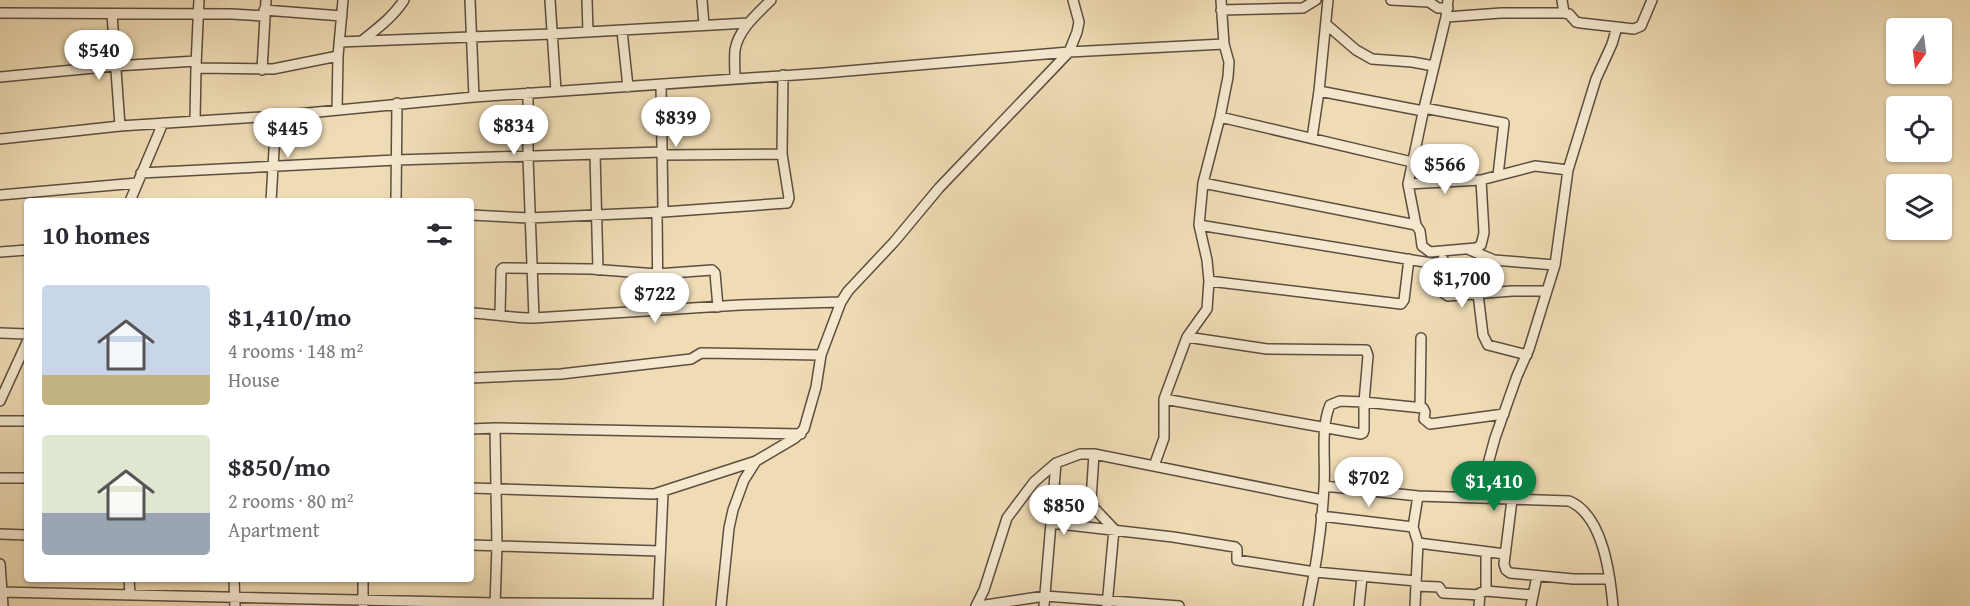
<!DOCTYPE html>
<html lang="en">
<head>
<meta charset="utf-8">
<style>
  body { margin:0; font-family:"Gentium Book Plus",serif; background:#f2f2f3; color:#2b2b33; height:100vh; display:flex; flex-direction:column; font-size:22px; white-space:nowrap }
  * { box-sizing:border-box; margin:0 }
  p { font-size:20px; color:#7c7c81 }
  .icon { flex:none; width:33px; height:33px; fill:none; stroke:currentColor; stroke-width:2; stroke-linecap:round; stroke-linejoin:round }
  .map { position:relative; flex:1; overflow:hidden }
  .side { position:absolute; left:24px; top:198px; width:450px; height:384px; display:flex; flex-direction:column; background:#fff; border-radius:6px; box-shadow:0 2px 4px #0004 }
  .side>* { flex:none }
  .needle { width:39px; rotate:194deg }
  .buttons { position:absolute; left:1886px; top:18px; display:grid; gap:12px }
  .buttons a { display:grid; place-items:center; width:66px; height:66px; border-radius:6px; background:#fff; box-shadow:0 2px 4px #0004; font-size:30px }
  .price { position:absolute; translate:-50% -51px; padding:0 14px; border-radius:21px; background:#fff; color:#222; font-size:20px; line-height:39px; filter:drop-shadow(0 2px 3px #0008) }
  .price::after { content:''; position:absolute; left:50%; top:36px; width:18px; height:14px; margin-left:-9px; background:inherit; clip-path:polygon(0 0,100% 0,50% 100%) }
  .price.selected { background:#0b8043; color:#fff }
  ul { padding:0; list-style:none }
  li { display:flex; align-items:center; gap:18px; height:150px; padding:0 18px }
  li span { display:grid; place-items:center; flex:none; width:168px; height:120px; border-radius:6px; color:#555 }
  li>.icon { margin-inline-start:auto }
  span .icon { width:72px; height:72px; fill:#fffc; stroke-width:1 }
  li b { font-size:26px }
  h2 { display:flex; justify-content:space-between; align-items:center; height:72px; padding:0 18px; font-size:26px }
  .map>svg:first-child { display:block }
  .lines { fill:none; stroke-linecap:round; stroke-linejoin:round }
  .minor-casing { stroke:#5d4e40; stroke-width:12 }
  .minor { stroke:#f5e8cf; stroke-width:9 }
</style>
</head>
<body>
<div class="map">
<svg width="1970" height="606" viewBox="0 0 1970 606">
  <rect width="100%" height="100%" fill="#efdcb5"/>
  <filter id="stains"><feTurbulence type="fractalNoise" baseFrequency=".00333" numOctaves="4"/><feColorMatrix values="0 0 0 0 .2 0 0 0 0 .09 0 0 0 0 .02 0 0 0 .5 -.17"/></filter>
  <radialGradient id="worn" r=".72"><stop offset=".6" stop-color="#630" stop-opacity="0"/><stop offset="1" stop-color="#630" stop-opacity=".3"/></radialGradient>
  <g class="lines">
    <g class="minor-casing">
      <path id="minor" d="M470 0 474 97
        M550 0 556 91
        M587 0 588 32
        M702 0 704 25
        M1328 0 1319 91 1423 111
        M1391 0 1429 2 1438 8H1448
        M1448 0 1446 17 1424 108 1408 184 1416 225 1420 231 1422 246 1430 252 1476 248 1481 245 1484 233 1481 180 1535 166 1568 170
        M1562 0 1564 13 1569 14 1576 22 1581 23 1634 29 1641 26 1652 0
        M264 10 342 16
        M1221 10 1303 8 1316 0
        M0 13 232 14 264 16
        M112 14 120 126
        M1446 17 1501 13H1564
        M1327 25 1356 50 1372 59 1412 62 1434 66
        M622 31 628 87
        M363 40C378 28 393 17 404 0
        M339 42 551 34 748 23
        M196 66 199 0
        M262 70 266 0
        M0 77 115 66 196 61
        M735 79C735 70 734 60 735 50 738 30 757 14 771 0
        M661 85 663 212
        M528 93V157L534 318
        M1424 108 1504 123 1498 175
        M337 110 338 56
        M1220 117 1412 162
        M195 120 196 68 273 69 338 56 343 0
        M1312 138 1319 91
        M0 139 120 126 276 116 474 97 824 73 1069 52 1224 44
        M595 154 598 270
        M663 155 782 154
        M141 173 396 160 663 152
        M1203 183 1416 225
        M1408 184 1481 180
        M0 195 137 183
        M130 201 163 123
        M271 201 276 116
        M396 201 397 103
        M657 212 658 310
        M471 215 529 218 663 212 787 203 789 198 782 154 783 75
        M1199 225 1443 265
        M1470 250 1494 260 1555 265
        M0 252 27 250
        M1443 259 1442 292 1448 296 1512 291H1547
        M1209 281 1401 304 1404 300 1409 259
        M1478 294 1483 335 1488 345 1527 355
        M471 313C492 314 513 318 534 318L740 305 841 302
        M500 314 501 270 503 268 591 269 657 274 712 270 715 273 718 307
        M0 333 27 334
        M1187 337 1267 349 1366 350 1368 356 1364 402 1340 401 1330 405C1320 429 1326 461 1324 487 1322 527 1316 567 1308 606
        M471 378 561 374 691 359 701 353 821 355
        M1164 399 1361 434 1363 433 1364 430V402L1423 408 1425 412 1424 419 1430 424 1504 414
        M0 401 27 342
        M1420 407 1421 338
        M0 421H27
        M495 428 497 546 495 606
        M471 429 495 428 801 434
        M1094 454 1091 500 1094 508 1114 529 1107 606
        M1154 466 1323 500
        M0 478H27
        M1324 486 1418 496 1569 501C1603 515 1610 574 1613 606
        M471 488 654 494 756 461
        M1482 498 1485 475 1495 438 1517 376 1529 349 1555 265 1568 170 1596 79 1612 44 1617 27
        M1512 500 1504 564 1506 570 1510 573 1573 579H1610
        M1321 516 1413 527
        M1051 523 1173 537 1235 547 1237 549V560L1315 572 1416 581
        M0 534 27 535
        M1418 543 1505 554
        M471 545 660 551
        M0 564 3 606
        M129 579 130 595
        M234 579 235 606
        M1416 586 1439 587 1443 593 1480 595
        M1486 591 1533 595
        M0 592 495 603 658 604
        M363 604V579
        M658 606 663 493
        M721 606 729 528 733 510 744 480 756 461 795 438 804 429 816 387 821 355 841 302 848 291 894 242 939 188 1069 52 1077 32 1079 22 1073 0
        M976 606 984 590 1007 518 1034 482 1056 463 1080 454H1094L1154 466 1164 438V399L1187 337 1207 309 1209 281 1207 260 1199 225 1203 183 1220 117 1228 77 1229 62 1224 44 1221 0
        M979 606 1045 596 1179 606
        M1044 606 1056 463
        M1359 606 1362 577
        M1415 606 1418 543 1413 527 1418 496
        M1479 606 1480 593 1486 591V552
        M1531 606 1537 576"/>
    </g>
    <use href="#minor" class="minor"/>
  </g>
  <rect width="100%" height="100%" filter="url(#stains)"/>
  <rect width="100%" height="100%" fill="url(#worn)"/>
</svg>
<div class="buttons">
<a><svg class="needle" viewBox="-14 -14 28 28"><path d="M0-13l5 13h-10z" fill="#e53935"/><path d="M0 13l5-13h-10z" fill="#7c7c81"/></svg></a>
<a><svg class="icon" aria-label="locate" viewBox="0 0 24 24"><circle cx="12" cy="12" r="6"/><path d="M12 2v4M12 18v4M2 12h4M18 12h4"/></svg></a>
<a><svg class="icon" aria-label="layers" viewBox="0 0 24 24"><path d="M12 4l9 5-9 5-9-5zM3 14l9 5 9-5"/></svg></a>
</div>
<b class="price" style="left:99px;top:81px">$540</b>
<b class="price" style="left:676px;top:148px">$839</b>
<b class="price" style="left:514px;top:156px">$834</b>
<b class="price" style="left:288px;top:159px">$445</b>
<b class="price" style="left:1445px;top:195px">$566</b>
<b class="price" style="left:1462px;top:309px">$1,700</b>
<b class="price" style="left:655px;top:324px">$722</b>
<b class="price" style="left:1369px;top:508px">$702</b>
<b class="price selected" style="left:1494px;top:512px">$1,410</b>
<b class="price" style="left:1064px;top:536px">$850</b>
<section class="side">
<h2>10 homes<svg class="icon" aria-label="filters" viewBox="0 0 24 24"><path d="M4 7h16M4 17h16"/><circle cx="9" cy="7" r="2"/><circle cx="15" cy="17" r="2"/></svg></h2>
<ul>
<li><span style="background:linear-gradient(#c9d6e8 75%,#c2b280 0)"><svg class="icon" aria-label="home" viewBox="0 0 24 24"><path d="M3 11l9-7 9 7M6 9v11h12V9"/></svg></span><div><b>$1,410/mo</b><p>4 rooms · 148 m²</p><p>House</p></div></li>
<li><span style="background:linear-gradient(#dfe7d0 65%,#9aa5b1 0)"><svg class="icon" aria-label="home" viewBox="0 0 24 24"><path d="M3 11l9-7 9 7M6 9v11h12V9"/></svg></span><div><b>$850/mo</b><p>2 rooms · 80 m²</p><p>Apartment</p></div></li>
</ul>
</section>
</div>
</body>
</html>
